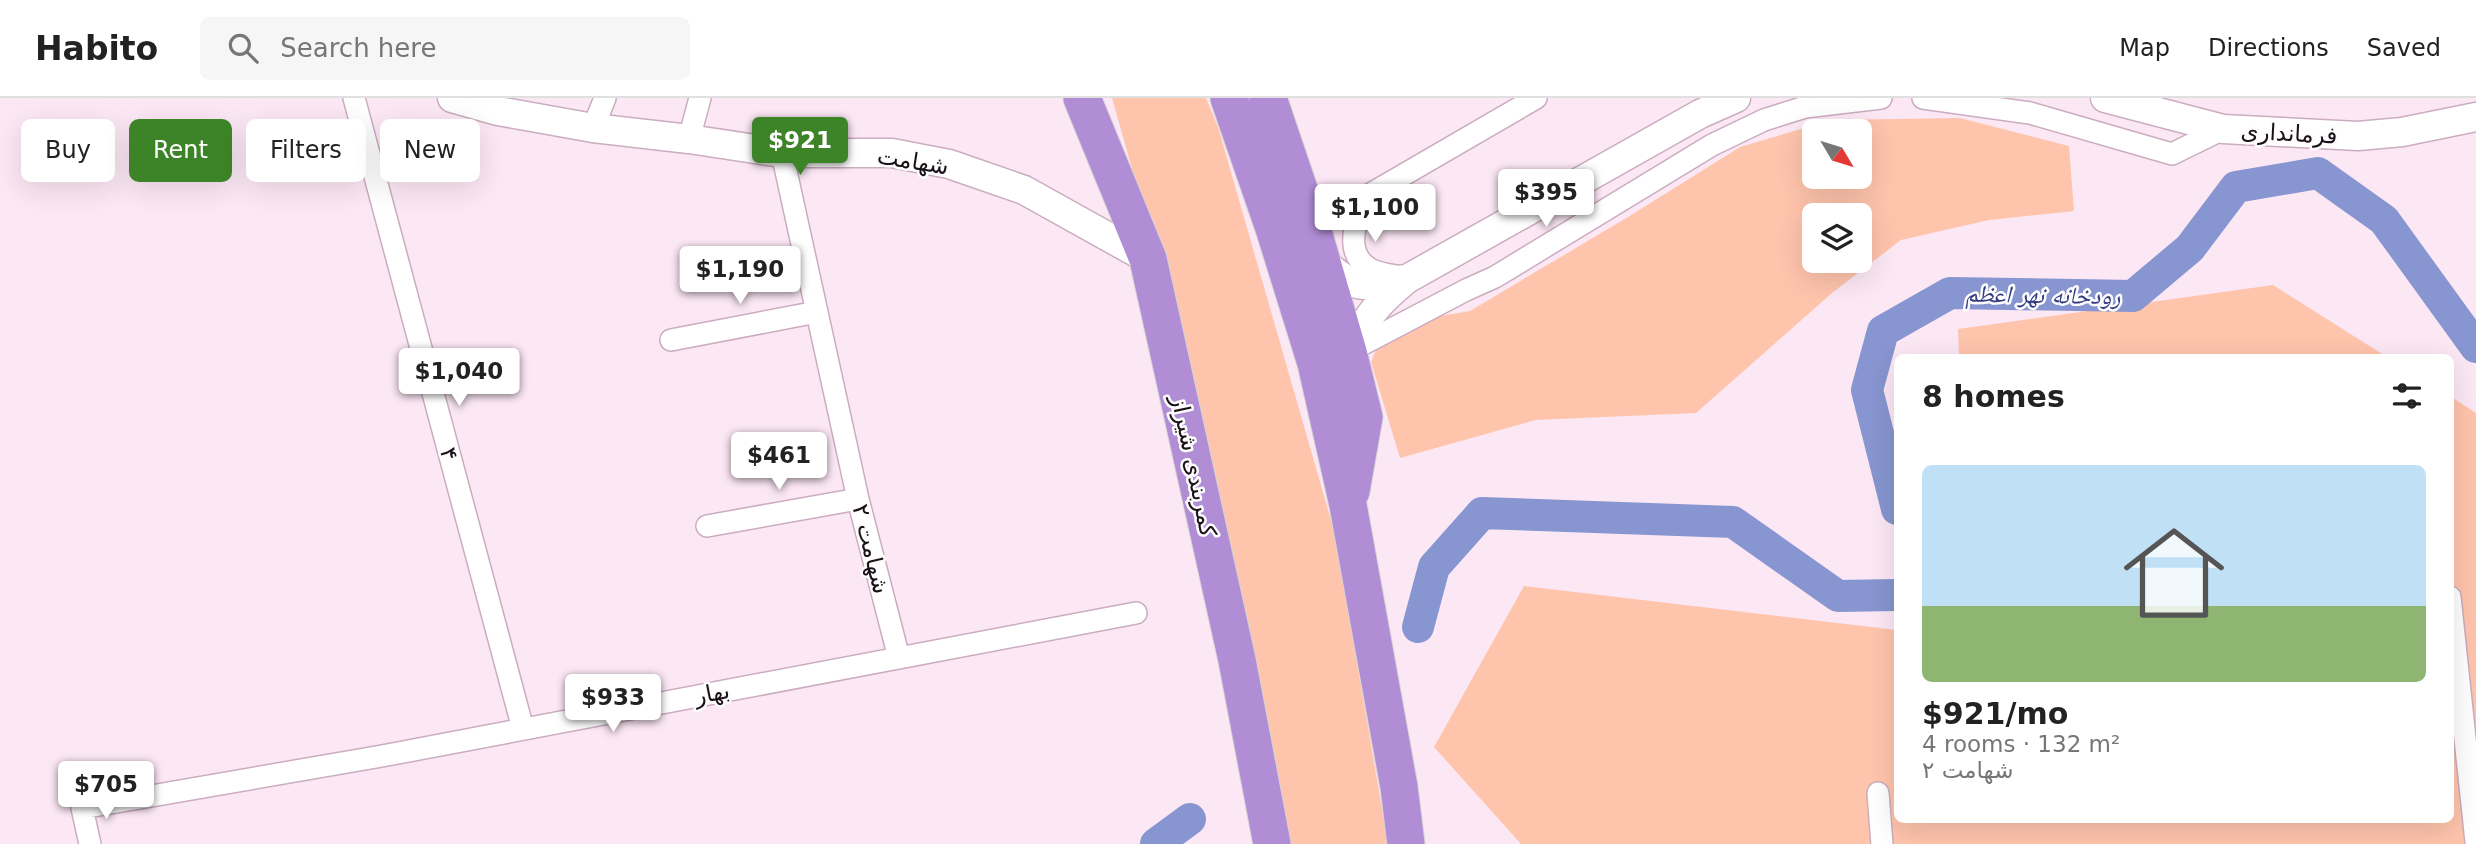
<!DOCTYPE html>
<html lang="en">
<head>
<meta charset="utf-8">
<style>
  body { margin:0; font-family:"DejaVu Sans","Noto Naskh Arabic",sans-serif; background:#f6f6f6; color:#222; height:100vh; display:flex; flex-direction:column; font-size:26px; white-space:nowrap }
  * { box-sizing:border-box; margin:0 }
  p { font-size:23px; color:#767676 }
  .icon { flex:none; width:38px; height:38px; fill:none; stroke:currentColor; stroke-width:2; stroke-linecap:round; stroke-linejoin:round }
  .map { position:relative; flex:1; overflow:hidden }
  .sheet { position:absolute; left:1894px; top:256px; width:560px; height:469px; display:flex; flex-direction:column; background:#fff; border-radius:10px; box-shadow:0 7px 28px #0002 }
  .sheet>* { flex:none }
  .top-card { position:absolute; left:21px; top:21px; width:665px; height:63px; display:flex; gap:14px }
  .needle { width:46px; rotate:128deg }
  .tools { position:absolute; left:1802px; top:21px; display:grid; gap:14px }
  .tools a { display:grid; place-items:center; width:70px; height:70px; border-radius:10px; background:#fff; box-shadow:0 7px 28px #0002; font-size:35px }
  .price { position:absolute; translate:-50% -60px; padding:0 16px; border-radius:7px; background:#fff; color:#222; font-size:23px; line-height:46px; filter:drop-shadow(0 2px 4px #0008) }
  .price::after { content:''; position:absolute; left:50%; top:42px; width:21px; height:16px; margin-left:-10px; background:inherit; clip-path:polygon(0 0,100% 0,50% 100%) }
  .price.selected { background:#3d8327; color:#fff }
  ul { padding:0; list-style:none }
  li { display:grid; align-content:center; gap:14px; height:371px; padding:0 28px }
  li+li { border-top:2px solid #e0e0e0 }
  li span { display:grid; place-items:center; height:217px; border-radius:10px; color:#555 }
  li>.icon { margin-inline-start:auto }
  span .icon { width:126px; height:126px; fill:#fffc; stroke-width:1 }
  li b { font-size:30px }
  h2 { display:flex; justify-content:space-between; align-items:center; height:84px; padding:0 28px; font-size:30px }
  .chip { padding:0 24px; border-radius:10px; background:#fff; box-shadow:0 7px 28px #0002; font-size:24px; line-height:63px }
  .chip.selected { background:#3d8327; color:#fff }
  header { display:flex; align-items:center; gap:42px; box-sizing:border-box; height:98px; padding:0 35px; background:#fff; border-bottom:2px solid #e0e0e0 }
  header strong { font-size:33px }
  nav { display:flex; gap:38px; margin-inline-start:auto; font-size:24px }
  .search { width:490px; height:63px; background:#f6f6f6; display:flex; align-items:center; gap:18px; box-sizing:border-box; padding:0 24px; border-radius:10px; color:#767676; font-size:26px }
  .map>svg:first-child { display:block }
  .green { fill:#ffc4ac; fill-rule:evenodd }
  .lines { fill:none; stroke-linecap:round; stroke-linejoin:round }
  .river { stroke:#8795d0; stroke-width:32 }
  .street-casing { stroke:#cbacc0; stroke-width:24 }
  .secondary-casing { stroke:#cbacc0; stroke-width:31 }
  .highway-casing { stroke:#d6d4d5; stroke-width:39 }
  .street { stroke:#fff; stroke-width:21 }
  .secondary { stroke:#fff; stroke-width:28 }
  .highway { stroke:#b18dd6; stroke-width:37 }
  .labels { text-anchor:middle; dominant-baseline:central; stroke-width:5; stroke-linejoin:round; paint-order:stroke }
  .street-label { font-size:23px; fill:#1a1017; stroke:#fcfcfc }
  .water-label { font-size:24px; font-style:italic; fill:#323b82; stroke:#fcfcfc }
</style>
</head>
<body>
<header>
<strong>Habito</strong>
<div class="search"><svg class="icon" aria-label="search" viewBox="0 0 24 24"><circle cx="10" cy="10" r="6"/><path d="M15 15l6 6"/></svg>Search here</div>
<nav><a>Map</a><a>Directions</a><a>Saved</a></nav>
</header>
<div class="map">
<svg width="2476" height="746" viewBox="0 0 2476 746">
  <rect width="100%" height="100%" fill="#fce8f5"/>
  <path class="green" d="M1112 0H1206L1218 29 1335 436 1388 746H1286L1270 632 1177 230Z
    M1960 20 2069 48 2074 113 1989 122 1901 142 1832 195 1696 315 1536 322 1400 360 1371 264 1378 247 1434 219 1470 213 1628 119 1740 49 1831 22ZM1815 33H1860V79H1815ZM1815 117H1860V163H1815Z
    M2273 187 2387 259H1959L1958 231Z
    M2450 298 2476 315V746H1521L1434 649 1524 488 1897 532V721H2450Z"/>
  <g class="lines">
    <path class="river" d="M1897 411 1867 292 1883 233 1950 195 2133 198 2190 150 2236 89 2318 75 2384 122 2476 249
      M1418 529 1434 469 1482 415 1733 424 1838 498 1897 497
      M1156 746 1190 721"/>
    <g class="street-casing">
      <path id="street" d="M354 0 523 631
        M1923 0 2030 15 2172 56 2223 31
        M593 30 605 0
        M689 41 700 0
        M782 55 858 401 899 560
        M1363 101C1356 125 1343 155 1370 171 1378 176 1392 177 1402 179
        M1312 130 1536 0
        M671 242 817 214
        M1348 254 1466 192 1495 179 1712 47 1764 22 1805 9 1881 0
        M707 428 858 401
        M2450 499 2476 744
        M1878 695 1882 746
        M90 746 82 710 382 658 1136 515"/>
    </g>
    <g class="secondary-casing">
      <path id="secondary" d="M452 0 498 13 593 30 689 41 782 55H892L949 66 1024 92 1148 161
        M2105 0 2223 31 2358 38 2402 34 2476 19
        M1321 162C1355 192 1362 191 1405 181
        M1348 254C1367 219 1376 206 1407 181L1700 16 1736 0"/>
    </g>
    <g class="highway-casing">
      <path id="highway" d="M1082 0 1148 161 1237 562 1272 746
        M1229 0 1274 130 1316 265 1348 407 1399 689 1406 746
        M1268 0 1312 130 1348 254 1364 319 1351 393"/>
    </g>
    <use href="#street" class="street"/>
    <use href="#secondary" class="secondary"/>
    <use href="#highway" class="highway"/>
  </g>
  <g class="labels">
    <g class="street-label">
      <text transform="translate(2289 35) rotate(3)">فرمانداری</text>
      <text transform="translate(913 63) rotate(9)">شهامت</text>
      <text transform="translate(449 356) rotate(75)">۴</text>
      <text transform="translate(1194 368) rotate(78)">کمربندی شیراز</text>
      <text transform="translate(871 451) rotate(76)">۲ شهامت</text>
      <text transform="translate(712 595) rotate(-11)">بهار</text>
    </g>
    <g class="water-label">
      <text transform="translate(2043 197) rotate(1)">رودخانه نهر اعظم</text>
    </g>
  </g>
</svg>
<div class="tools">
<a><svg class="needle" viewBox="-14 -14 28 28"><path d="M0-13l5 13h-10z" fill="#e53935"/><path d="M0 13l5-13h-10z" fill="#767676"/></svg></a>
<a><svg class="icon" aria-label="layers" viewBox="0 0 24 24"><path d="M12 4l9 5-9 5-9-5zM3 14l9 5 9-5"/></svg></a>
</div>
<b class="price selected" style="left:800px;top:79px">$921</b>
<b class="price" style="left:1546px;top:131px">$395</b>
<b class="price" style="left:1375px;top:146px">$1,100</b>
<b class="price" style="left:740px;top:208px">$1,190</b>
<b class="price" style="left:459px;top:310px">$1,040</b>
<b class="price" style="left:779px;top:394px">$461</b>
<b class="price" style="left:613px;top:636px">$933</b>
<b class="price" style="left:106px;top:723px">$705</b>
<div class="top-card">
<a class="chip">Buy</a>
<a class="chip selected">Rent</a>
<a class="chip">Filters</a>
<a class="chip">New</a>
</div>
<section class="sheet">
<h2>8 homes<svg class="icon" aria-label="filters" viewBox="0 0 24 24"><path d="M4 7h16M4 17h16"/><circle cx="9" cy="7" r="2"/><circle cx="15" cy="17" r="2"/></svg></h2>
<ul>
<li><span style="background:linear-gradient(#bfe0f5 65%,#8fb573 0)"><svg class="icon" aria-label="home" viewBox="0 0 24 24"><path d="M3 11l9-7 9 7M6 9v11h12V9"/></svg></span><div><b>$921/mo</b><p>4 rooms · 132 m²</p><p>۲ شهامت</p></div></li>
</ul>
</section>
</div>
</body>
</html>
